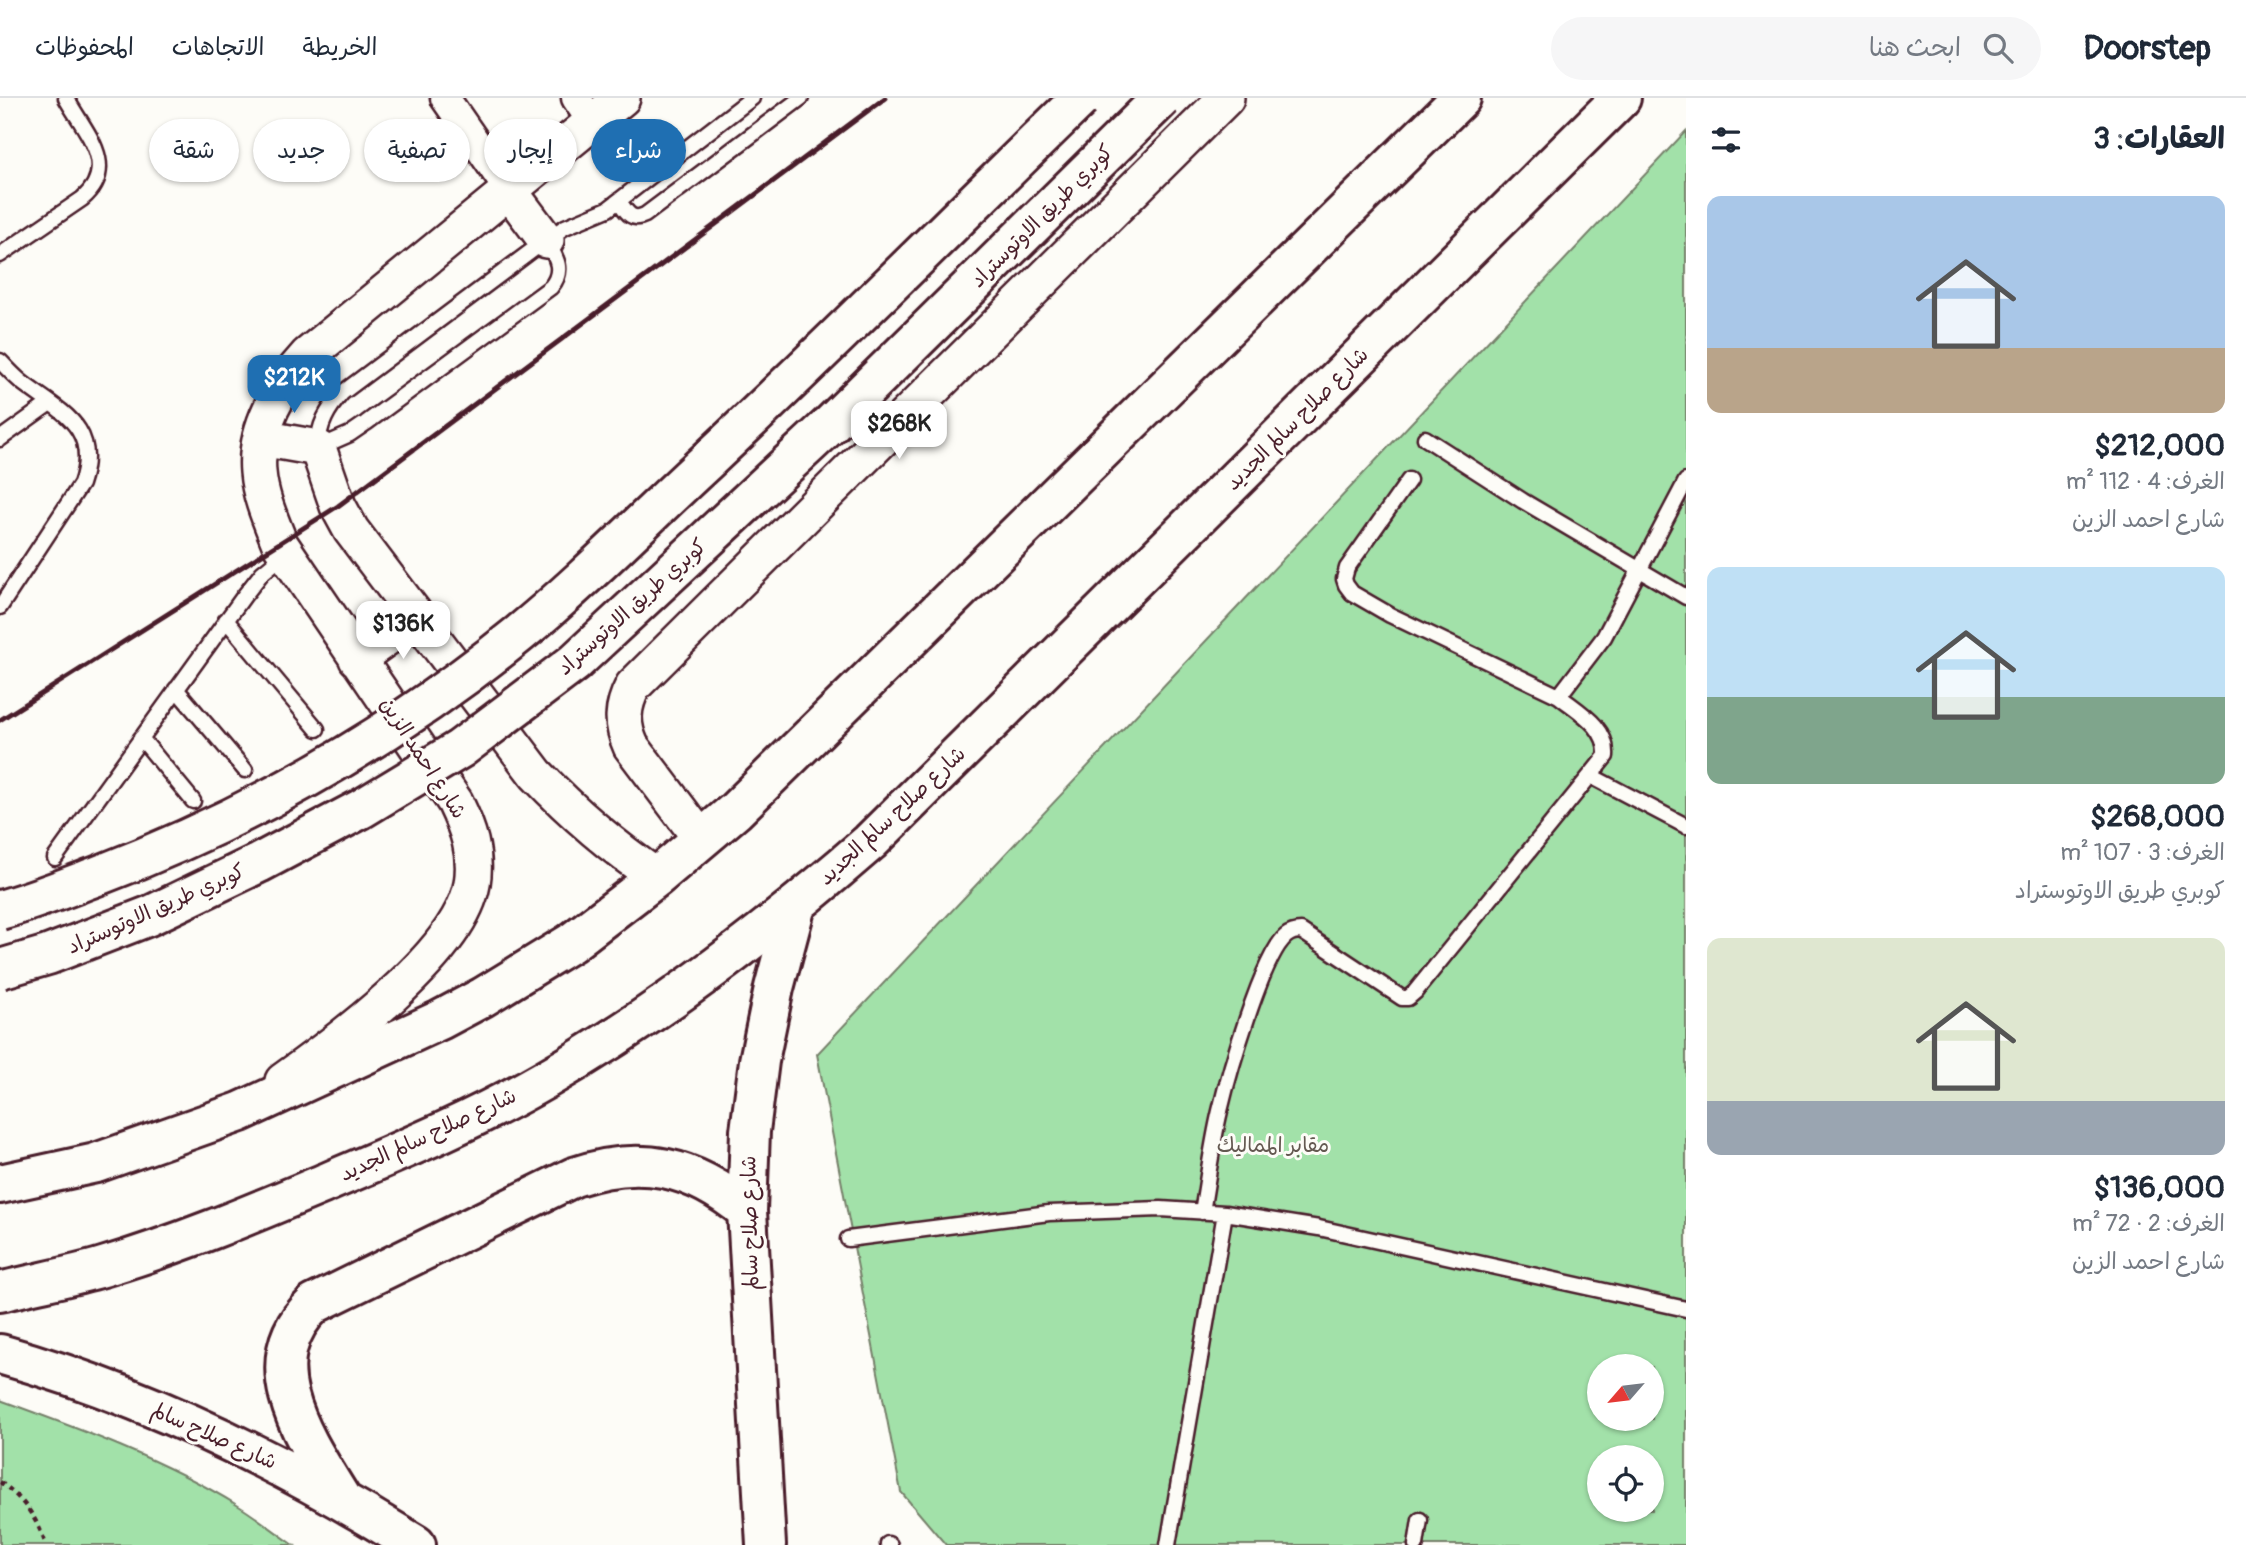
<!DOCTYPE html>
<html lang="ar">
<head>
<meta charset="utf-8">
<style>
  body { margin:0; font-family:Pangolin,"Playpen Sans Arabic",sans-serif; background:#f6f6f7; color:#1f2937; direction:rtl; height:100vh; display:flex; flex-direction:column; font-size:26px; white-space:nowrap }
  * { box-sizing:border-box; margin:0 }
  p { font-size:23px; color:#747a83 }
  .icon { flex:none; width:38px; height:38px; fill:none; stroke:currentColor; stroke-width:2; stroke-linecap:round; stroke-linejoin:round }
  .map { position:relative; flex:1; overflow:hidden; direction:ltr }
  .drawer { display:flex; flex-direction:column; background:#fff; width:560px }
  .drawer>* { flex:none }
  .hud { position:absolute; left:21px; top:21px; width:665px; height:63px; direction:rtl; display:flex; gap:14px }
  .needle { width:46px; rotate:242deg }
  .controls { position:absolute; left:1587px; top:1256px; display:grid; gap:14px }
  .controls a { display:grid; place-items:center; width:77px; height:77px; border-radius:50%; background:#fff; box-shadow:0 2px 5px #0004; font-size:35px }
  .price { position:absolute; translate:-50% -60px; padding:0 16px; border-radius:14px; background:#fff; color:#222; font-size:23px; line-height:46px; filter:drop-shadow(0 2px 4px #0008) }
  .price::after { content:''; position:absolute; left:50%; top:42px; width:21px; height:16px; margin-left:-10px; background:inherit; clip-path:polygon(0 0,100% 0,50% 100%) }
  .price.on { background:#1f6fb2; color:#fff }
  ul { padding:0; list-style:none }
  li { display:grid; align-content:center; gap:14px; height:371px; padding:0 21px }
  li span { display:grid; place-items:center; height:217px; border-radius:14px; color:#555 }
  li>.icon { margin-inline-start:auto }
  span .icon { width:126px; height:126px; fill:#fffc; stroke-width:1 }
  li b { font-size:30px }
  h2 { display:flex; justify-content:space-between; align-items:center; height:84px; padding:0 21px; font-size:30px }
  .tag { padding:0 24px; border-radius:32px; background:#fff; box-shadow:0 2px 5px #0004; font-size:24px; line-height:63px }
  .tag.on { background:#1f6fb2; color:#fff }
  header { display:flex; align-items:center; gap:42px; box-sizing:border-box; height:98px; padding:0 35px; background:#fff; border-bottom:2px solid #e0e1e3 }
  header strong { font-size:33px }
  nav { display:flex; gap:38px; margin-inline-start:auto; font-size:24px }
  .search { width:490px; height:63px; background:#f6f6f7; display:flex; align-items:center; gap:18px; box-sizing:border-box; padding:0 24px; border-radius:38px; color:#747a83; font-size:26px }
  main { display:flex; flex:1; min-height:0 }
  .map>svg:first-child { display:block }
  .green { fill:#a2e1a9; stroke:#76806a; stroke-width:2; fill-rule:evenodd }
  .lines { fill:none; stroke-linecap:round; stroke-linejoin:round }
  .service-casing { stroke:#4a1f2b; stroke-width:19 }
  .minor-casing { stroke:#4a1f2b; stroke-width:33 }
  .tertiary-casing { stroke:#4a1f2b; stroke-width:40 }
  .primary-casing { stroke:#4a1f2b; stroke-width:44 }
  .trunk-casing { stroke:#4a1f2b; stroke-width:44 }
  .path { stroke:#4a1f2b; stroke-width:4.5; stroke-dasharray:5 5; stroke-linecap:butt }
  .service { stroke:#fdfcf7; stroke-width:14 }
  .minor { stroke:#fdfcf7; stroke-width:28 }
  .tertiary { stroke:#fdfcf7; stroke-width:35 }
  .primary { stroke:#fdfcf7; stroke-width:38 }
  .trunk { stroke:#fdfcf7; stroke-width:38 }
  .rail { stroke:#4a1f2b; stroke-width:5 }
  .trunk-bridge-casing { stroke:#4a1f2b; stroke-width:44; stroke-linecap:butt }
  .trunk-bridge { stroke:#fdfcf7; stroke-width:38 }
  .labels { text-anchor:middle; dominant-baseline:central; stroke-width:6; stroke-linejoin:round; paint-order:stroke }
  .street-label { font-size:21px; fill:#4a1f2b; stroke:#fdfcf7 }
  .park-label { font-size:21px; fill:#645951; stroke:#fdfcf7 }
</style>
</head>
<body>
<header>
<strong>Doorstep</strong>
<div class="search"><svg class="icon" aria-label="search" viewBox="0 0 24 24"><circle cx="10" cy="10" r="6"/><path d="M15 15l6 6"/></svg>ابحث هنا</div>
<nav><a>الخريطة</a><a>الاتجاهات</a><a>المحفوظات</a></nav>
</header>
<main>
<section class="drawer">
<h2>العقارات: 3<svg class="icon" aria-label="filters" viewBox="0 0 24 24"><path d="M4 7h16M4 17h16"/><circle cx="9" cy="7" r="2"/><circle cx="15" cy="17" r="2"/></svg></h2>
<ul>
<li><span style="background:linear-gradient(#a9c7e8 70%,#b9a48a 0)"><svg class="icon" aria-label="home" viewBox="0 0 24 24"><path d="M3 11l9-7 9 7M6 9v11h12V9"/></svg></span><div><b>$212,000</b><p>الغرف: 4 · 112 m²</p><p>شارع احمد الزين</p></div></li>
<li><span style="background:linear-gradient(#bfe0f5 60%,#7fa58c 0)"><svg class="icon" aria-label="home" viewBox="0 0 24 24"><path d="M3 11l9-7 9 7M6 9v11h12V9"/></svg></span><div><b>$268,000</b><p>الغرف: 3 · 107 m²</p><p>كوبري طريق الاوتوستراد</p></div></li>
<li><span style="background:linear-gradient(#dfe7d0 75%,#9aa5b1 0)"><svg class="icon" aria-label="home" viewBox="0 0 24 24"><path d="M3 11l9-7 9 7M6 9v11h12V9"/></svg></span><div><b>$136,000</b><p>الغرف: 2 · 72 m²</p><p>شارع احمد الزين</p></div></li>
</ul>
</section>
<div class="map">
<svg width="1686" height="1447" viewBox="0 0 1686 1447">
  <rect width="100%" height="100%" fill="#fdfcf7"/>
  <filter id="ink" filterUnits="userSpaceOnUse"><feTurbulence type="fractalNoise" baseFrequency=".0143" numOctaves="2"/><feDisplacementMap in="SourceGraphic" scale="14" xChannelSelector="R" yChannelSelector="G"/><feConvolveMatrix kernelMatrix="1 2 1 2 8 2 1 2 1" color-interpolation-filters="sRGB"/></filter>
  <g filter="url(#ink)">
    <path class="green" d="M1686 33V1447H946L901 1394 817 956ZM1600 1269H1652V1321H1600ZM1600 1360H1652V1412H1600Z
      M0 1302C80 1331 164 1362 237 1407 257 1419 275 1434 294 1447H0Z"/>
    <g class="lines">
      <g class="service-casing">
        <path id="service" d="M619 103C626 113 631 124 645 117L801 0
          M546 142C556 159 565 172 551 189L366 325 350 336 318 350C318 327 328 311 342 295L546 142 565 129 608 111 752 0
          M0 157 82 101C120 69 85 34 66 0
          M0 263C8 271 15 279 24 286 63 315 100 330 81 386L0 509
          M1425 340 1523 403 1686 499
          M0 341 50 305
          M1409 382 1347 470 1344 481 1346 487 1352 495 1390 517 1559 598
          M226 522 317 631
          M176 591 245 672
          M141 640 193 703
          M1591 678 1686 728
          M55 760 244 498 262 475 285 456
          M1202 1114C1208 1080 1212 1046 1220 1013 1228 979 1262 858 1286 838 1291 834 1295 833 1301 833L1402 900H1408L1415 894 1606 658C1608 629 1579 614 1559 598L1604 539 1686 383
          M848 1141 1049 1115 1161 1111 1225 1115 1319 1130 1686 1211
          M888 1446 890 1447
          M1168 1447 1225 1115
          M1416 1447 1420 1422"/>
      </g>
      <g class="minor-casing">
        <path id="minor" d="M445 0 510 94
          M576 0 592 24"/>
      </g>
      <g class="tertiary-casing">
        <path id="tertiary" d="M510 94 546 142
          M261 340 318 350 338 408 351 432 536 676C574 716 611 748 657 779
          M357 561 416 519
          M702 742 631 648C621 626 622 609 633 588L1226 0
          M283 983C338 944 460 855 472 786 477 755 468 731 455 704L280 446C271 423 260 399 258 374 254 331 280 287 308 257L622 0"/>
      </g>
      <g class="primary-casing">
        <path id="primary" d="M0 1256C148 1298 286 1366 416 1447
          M342 1402C306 1343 251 1266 314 1206L574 1079C641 1056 693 1068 747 1113
          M766 1447 747 1113 750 1033 759 963 774 890 796 807"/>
      </g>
      <g class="trunk-casing">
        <path id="trunk" d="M0 1086 96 1065 240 1014 440 922 483 899 571 845 657 779 735 713 1461 0
          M0 1194C34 1185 69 1179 103 1169 181 1146 256 1114 330 1083 403 1052 477 1021 546 981 663 914 769 832 870 744L1621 0"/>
      </g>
      <path class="path" d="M0 1384C23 1400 37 1420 46 1447"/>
      <use href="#service" class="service"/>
      <use href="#minor" class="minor"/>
      <use href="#tertiary" class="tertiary"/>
      <use href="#primary" class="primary"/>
      <use href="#trunk" class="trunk"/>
      <path class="rail" d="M0 622 338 408 885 0"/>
      <g class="trunk-bridge-casing">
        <path id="trunk-bridge" d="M0 812C33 803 65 790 97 778 250 720 392 639 519 536 584 483 644 421 706 364 833 245 956 121 1081 0
          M0 871 48 857 149 818 259 765 361 711 460 651 574 565 831 326 1162 0"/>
      </g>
      <use href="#trunk-bridge" class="trunk-bridge"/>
    </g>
  </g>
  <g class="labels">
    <g class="street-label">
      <text transform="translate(1042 118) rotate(-45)">كوبري طريق الاوتوستراد</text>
      <text transform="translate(1297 321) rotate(-45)">شارع صلاح سالم الجديد</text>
      <text transform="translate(632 509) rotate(-42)">كوبري طريق الاوتوستراد</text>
      <text transform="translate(423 660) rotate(57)">شارع احمد الزين</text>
      <text transform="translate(892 718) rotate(-43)">شارع صلاح سالم الجديد</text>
      <text transform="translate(156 811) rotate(-24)">كوبري طريق الاوتوستراد</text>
      <text transform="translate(428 1037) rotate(-25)">شارع صلاح سالم الجديد</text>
      <text transform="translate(750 1125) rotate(-91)">شارع صلاح سالم</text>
      <text transform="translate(214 1338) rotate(24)">شارع صلاح سالم</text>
    </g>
    <g class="park-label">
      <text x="1273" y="1047">مقابر المماليك</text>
    </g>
  </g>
</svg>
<div class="controls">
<a><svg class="needle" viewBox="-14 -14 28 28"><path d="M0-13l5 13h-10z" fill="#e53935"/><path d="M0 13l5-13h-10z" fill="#747a83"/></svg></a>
<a><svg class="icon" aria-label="locate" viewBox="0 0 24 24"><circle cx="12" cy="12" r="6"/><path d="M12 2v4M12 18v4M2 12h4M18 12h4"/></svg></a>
</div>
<b class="price on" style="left:294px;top:317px">$212K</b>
<b class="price" style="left:899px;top:363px">$268K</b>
<b class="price" style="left:403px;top:563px">$136K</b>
<div class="hud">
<a class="tag on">شراء</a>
<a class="tag">إيجار</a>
<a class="tag">تصفية</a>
<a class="tag">جديد</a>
<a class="tag">شقة</a>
</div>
</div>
</main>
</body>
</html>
